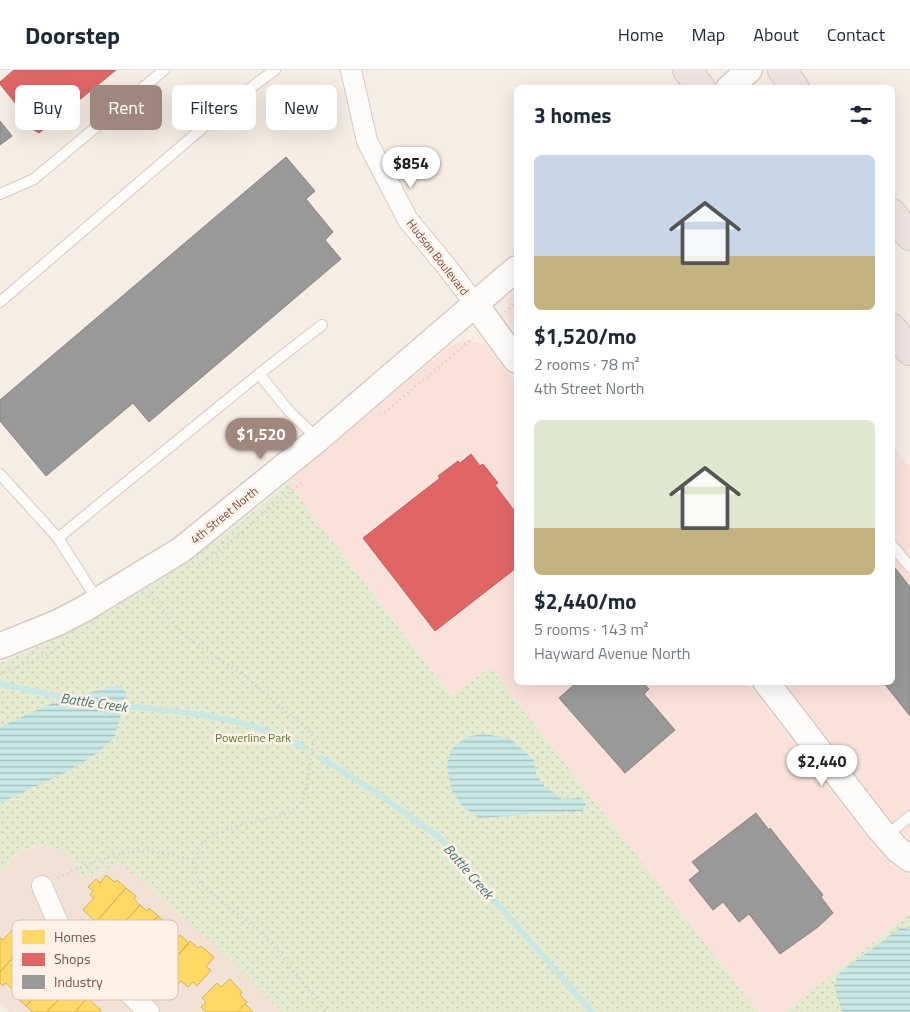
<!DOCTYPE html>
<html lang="en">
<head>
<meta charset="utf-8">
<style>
  body { margin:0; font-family:"Titillium Web",sans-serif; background:#f6f6f7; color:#1f2937; height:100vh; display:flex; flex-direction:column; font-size:19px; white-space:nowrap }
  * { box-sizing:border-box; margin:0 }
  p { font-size:16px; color:#747a83 }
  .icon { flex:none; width:28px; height:28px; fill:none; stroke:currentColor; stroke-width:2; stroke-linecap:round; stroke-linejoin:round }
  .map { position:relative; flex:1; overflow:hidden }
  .drawer { position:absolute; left:514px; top:15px; width:381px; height:600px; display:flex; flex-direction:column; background:#fff; border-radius:8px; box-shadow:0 5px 20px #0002 }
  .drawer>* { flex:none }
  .guide { position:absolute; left:15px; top:15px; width:424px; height:45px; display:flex; gap:10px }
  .price { position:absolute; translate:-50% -42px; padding:0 11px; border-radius:18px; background:#fff; color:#222; font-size:16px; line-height:32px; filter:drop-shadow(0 1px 2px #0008) }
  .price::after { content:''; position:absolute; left:50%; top:30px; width:15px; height:11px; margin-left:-8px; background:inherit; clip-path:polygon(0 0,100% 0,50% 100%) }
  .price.selected { background:#a0877e; color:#fff }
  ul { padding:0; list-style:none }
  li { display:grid; align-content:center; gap:10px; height:265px; padding:0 20px }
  li span { display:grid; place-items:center; height:155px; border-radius:8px; color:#555 }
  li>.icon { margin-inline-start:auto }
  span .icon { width:90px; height:90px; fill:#fffc; stroke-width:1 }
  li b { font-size:21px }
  h2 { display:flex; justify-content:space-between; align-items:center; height:60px; padding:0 20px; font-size:21px }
  .pill { padding:0 18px; border-radius:8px; background:#fff; box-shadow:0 5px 20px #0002; font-size:18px; line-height:45px }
  .pill.selected { background:#a0877e; color:#fff }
  header { display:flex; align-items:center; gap:30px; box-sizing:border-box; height:70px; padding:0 25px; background:#fff; border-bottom:1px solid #e0e1e3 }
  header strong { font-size:24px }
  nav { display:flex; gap:28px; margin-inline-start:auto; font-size:18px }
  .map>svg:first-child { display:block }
  .residential { fill:#f2e1d5 }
  .commercial { fill:#fae2db }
  .park { fill:url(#park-dots) }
  .water { fill:url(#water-rules) }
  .homes { fill:#ffd966; stroke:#d5b05d }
  .shops { fill:#e06666; stroke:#bf5f5d }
  .industry { fill:#999; stroke:#8d8380 }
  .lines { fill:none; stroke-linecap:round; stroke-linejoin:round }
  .stream { stroke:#c8e7e5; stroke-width:5.5 }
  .service-casing { stroke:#d7cac4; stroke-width:12 }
  .minor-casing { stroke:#d7cac4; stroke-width:22 }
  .tertiary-casing { stroke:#d7cac4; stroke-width:28 }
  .motorway-casing { stroke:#d5c8c3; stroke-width:30 }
  .path { stroke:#d7ccc9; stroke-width:3; stroke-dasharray:1 4; stroke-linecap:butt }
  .service { stroke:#fefcfb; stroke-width:10 }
  .minor { stroke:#fefcfb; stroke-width:20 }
  .tertiary { stroke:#fefcfb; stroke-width:25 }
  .motorway { stroke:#f0e4e2; stroke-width:28 }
  .labels { text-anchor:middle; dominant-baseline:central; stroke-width:5; stroke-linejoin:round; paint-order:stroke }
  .street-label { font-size:12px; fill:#725047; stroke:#fff1e5 }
  .park-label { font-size:12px; fill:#58783f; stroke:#fff1e5 }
  .water-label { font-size:14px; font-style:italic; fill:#3b7778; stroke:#fff1e5 }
  .key { fill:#fff1e5; stroke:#d5c1b6; stroke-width:1 }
  .key-label { font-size:14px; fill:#725047 }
</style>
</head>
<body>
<header>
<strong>Doorstep</strong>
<nav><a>Home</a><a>Map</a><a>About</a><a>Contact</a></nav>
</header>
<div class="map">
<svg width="910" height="942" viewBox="0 0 910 942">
  <defs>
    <pattern id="park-dots" width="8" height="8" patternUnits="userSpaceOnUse" patternTransform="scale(1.25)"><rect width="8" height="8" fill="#e4ebd0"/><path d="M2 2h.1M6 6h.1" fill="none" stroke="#c7cbb4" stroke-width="1.8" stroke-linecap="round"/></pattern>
    <pattern id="water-rules" width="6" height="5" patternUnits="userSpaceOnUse" patternTransform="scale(1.25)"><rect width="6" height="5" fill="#c8e7e5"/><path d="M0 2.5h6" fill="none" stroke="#a7bebb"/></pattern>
  </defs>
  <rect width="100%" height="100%" fill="#f6ede5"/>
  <path class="residential" d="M39 776 53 777 66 783 75 793 82 808 121 793 222 881 282 942H10L0 933V800L4 801 12 789 20 782Z"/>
  <path class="commercial" d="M516 218V265L509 253 507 244 508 231Z
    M471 270 485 275 516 314V612L747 613 874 777 894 796 910 806V843L785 942H758L490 597 452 626 288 413 445 280 455 273Z
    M893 376 910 398V770L888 746 785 613 892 612Z"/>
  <path class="park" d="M288 413 451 626 490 597 758 942H282L222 881 121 793 82 808C70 768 22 764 4 801L0 800V593C76 562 147 522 213 473 239 454 263 434 288 413Z
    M910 843V942H785Z"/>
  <path class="water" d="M121 616 127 623 114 668 100 681 69 701 0 733V657L48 635 110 617Z
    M484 664 511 669 534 690 536 704 545 717 562 729 582 728 586 734 583 741 479 748 462 736 451 719 447 695 451 680 466 667Z
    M902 857 910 860V942H842L834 915 840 902Z"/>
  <path class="homes" d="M106 805 115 812 117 810 126 818 96 852 83 840 94 828 90 825 93 821 88 817 96 809 100 813Z
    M126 818 136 826 134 829 140 835 123 854 120 852 110 864 96 852Z
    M140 835 147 841 149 838 158 846 128 880 115 868 126 856 123 854Z
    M158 846 168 854 166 857 171 862 154 882 152 880 142 892 128 880Z
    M12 860 26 873 0 902V868L3 870Z
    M171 862 178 868 180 865 189 873 159 907 147 896 157 884 154 882Z
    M190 871 198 878 201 876 214 887 206 897 211 900 197 916 193 912 188 917 181 911 172 921 158 908Z
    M25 874 37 885 26 897 29 900 12 919 6 913 3 916 0 913V902Z
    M42 890 56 901 26 936 16 927 19 925 12 919 29 900 32 902Z
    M56 901 69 913 58 925 61 927 47 942H33L26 936Z
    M230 909 242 922 240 925 247 932 237 942H206L201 937 206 932 202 928 217 913 221 917Z
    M74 918 86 929 75 942H47L61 927 64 930Z
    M87 928 101 940 100 942H75Z
    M245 934 253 942H237Z"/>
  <path class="shops" d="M14 0H116L39 63 26 55 28 49 0 14V12Z
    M471 384 480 396 483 394 498 413 495 415 516 443V498L435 561 363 468 440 408 438 406 458 391 460 393Z"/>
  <path class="industry" d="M0 51 12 66 0 75Z
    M286 87 315 121 306 129 333 162 325 170 341 189 149 352 133 333 46 406 0 351V330Z
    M892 494 910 517V646L883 612H892Z
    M577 612H643L649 619 644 624 675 660 625 703 559 628Z
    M756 743 769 760 770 758 823 825 821 827 833 843 818 857 780 884 749 844 739 852 723 832 713 840 689 810 700 801 692 792Z"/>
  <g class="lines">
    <path class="stream" d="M0 614 75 630
      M117 635C177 641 250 647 303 677
      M321 688 380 725 439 767 592 942"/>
    <g class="service-casing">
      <path id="service" d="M0 124 34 109 164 0
        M0 232 242 24 275 0
        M259 304 322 255
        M0 404 58 468 98 531
        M58 468 259 304 289 341 318 369
        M892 475 910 497
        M886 766 910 746"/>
    </g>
    <g class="minor-casing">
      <path id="minor" d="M351 0 367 71 408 150 447 197 475 234
        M42 816 58 853 65 863 149 942"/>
    </g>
    <g class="tertiary-casing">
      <path id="tertiary" d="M729 18 749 0
        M475 234 516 290
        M0 576 57 553 84 539 181 480 318 369 516 199
        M766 612 881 761 897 779 910 789"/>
    </g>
    <g class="motorway-casing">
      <path id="motorway" d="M687 0 701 18
        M782 0 795 18
        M892 143 910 166
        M892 258 910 281"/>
    </g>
    <path class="path" d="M505 242 516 232
      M381 346 473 268
      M199 495 214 485 301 413
      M150 525 185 566 245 606 308 660 314 670 304 728 297 738 286 744 231 758 210 766 200 777 194 790 195 799 199 811 205 818 259 861 272 874 326 942
      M0 604 52 582 67 573
      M58 808C83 796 120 779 148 781 163 782 179 787 194 790"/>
    <use href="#service" class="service"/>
    <use href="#minor" class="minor"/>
    <use href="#tertiary" class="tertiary"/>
    <use href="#motorway" class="motorway"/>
  </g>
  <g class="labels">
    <g class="street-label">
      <text transform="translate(438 187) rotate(52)">Hudson Boulevard</text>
      <text transform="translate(224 445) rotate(-39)">4th Street North</text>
    </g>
    <g class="park-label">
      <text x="253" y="667">Powerline Park</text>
    </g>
    <g class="water-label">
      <text transform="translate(94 632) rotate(8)">Battle Creek</text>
      <text transform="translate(469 801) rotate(49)">Battle Creek</text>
    </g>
  </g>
  <rect x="12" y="850" width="166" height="80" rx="8" class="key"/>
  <rect x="22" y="860" width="23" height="14" fill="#ffd966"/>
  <rect x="22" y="883" width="23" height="13" fill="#e06666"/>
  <rect x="22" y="905" width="23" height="14" fill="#999"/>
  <g class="key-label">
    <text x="54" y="872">Homes</text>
    <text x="54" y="894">Shops</text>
    <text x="54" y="917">Industry</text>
  </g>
</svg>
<b class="price" style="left:411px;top:119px">$854</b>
<b class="price selected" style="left:261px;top:390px">$1,520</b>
<b class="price" style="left:822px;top:717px">$2,440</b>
<div class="guide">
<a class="pill">Buy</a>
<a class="pill selected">Rent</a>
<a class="pill">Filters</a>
<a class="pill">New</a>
</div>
<section class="drawer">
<h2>3 homes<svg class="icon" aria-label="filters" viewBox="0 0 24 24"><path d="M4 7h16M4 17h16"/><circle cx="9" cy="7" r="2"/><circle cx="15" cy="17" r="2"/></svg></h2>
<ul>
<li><span style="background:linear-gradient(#c9d6e8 65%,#c2b280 0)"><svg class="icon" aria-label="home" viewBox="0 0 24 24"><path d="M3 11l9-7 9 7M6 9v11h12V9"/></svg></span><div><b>$1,520/mo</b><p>2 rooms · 78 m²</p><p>4th Street North</p></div></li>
<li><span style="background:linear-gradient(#dfe7d0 70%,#c2b280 0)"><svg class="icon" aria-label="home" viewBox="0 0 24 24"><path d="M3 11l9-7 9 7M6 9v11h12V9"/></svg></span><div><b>$2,440/mo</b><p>5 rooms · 143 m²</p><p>Hayward Avenue North</p></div></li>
</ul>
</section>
</div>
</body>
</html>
